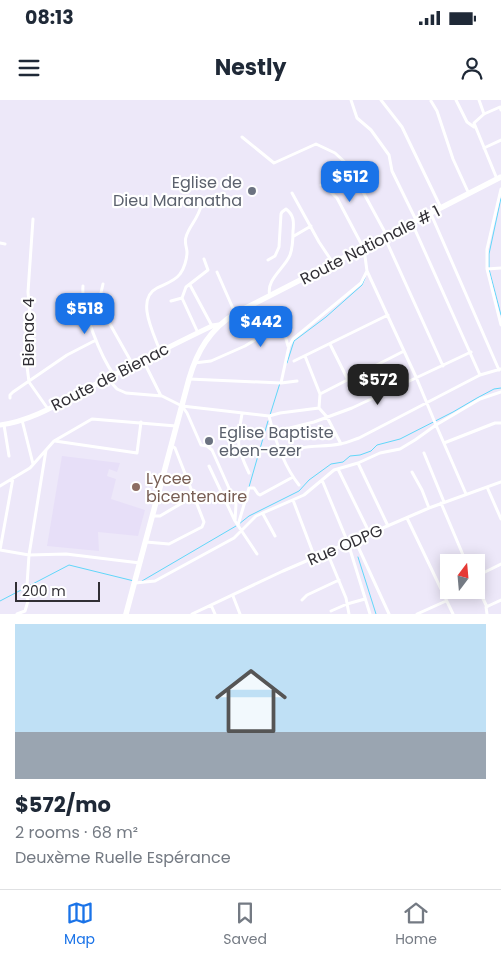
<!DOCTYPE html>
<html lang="en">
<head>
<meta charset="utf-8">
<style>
  body { margin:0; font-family:Poppins,sans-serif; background:#f2f2f3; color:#1f2937; height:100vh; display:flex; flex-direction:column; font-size:19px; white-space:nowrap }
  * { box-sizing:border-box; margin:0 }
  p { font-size:16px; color:#747a83 }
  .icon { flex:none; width:28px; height:28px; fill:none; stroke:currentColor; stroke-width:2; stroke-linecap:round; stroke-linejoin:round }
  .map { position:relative; height:514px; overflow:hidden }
  .details { display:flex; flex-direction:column; background:#fff; flex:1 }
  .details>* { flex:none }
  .needle { width:32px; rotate:16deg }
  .controls { position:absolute; left:440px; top:454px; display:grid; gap:10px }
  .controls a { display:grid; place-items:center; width:45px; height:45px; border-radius:0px; background:#fff; box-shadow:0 2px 12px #0003; font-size:25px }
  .scale { position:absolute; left:15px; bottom:12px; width:85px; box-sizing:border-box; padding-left:5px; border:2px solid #312f35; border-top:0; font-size:14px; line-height:18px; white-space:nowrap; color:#312f35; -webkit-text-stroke:4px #fff; paint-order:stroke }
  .price { position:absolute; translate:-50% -42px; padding:0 11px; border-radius:10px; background:#1a73e8; color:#fff; font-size:16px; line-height:32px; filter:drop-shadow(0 1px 2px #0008) }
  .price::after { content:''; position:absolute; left:50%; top:30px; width:15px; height:11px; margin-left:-8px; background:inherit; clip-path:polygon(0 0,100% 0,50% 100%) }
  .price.current { background:#222; color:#fff }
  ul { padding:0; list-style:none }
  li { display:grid; align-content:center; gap:10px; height:265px; padding:0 15px }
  li span { display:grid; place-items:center; height:155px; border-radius:0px; color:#555 }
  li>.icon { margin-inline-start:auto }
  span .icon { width:90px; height:90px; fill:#fffc; stroke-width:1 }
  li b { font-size:21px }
  .status { display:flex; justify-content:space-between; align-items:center; height:35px; padding:0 25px; background:#fff; direction:ltr }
  .status svg { height:14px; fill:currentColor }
  header { display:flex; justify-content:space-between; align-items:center; height:65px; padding:0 15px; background:#fff; font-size:22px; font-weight:700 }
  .tabs { display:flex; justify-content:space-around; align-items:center; height:70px; border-top:1px solid #e0e1e3; background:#fff; font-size:14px; color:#747a83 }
  .tabs a { display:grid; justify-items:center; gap:2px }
  .tabs .current { color:#1a73e8 }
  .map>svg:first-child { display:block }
  .built { fill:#e7dff8 }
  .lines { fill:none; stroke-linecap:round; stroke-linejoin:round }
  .stream { stroke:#61d7fa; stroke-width:1 }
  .street { stroke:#fff; stroke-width:3 }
  .secondary { stroke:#fff; stroke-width:5 }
  .primary { stroke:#fff; stroke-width:5.5 }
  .worship-dot { fill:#6b7280; stroke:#fff; stroke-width:2 }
  .education-dot { fill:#8d6e63; stroke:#fff; stroke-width:2 }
  .labels { text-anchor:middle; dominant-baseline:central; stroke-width:4.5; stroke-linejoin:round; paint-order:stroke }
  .worship-label { font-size:16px; fill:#5b616d; stroke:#fff; text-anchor:end }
  .street-label { font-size:16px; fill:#312f35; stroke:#fff }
  .education-label { font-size:16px; fill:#785e54; stroke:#fff; text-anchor:start }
</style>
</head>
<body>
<div class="status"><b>08:13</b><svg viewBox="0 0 49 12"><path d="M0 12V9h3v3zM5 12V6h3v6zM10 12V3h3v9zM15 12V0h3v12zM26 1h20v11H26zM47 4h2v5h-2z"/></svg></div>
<header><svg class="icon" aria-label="menu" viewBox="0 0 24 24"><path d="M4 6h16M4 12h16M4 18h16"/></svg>Nestly<svg class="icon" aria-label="person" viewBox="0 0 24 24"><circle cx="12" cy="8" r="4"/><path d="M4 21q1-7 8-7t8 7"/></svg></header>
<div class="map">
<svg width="501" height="514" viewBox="0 0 501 514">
  <rect width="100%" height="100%" fill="#ede8f9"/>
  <path class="built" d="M62 356 120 363 117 372 109 369 107 376 116 379 111 399 145 410 138 436 98 432 99 451 47 446Z"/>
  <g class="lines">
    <path class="stream" d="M501 98 489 154V169L501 215
      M287 263 294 241 326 217 362 185 365 178
      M270 315 280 283
      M249 387 268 321
      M239 424 249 416 299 391 309 380 331 364 343 362 350 356 360 355 371 351 377 345 400 339 453 312 477 298 494 289 501 288
      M358 457 376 514
      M142 481 236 426
      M0 501 69 465 134 481"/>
    <path class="street" d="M351 0 357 18 371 30 389 55 392 71 416 120
      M381 0 402 27 441 108
      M456 0 467 22 474 27
      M479 0 484 14
      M431 1 437 11 453 59 469 94
      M242 37 274 63 316 44 335 53 349 66 387 136
      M484 48 501 40
      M497 79 474 23 484 14 500 7 501 10
      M321 85H324L337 98 364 149 367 171 416 277 436 325 480 299 501 292
      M501 89 487 149V169L501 225
      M292 93 319 142 333 163
      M431 114 499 270
      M33 119 28 192 32 236 27 266 29 282 48 309
      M412 123 480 275
      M294 136 311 126
      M385 138 443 266
      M0 143 5 144
      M268 160 275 156 279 147 281 114 282 112 286 109C294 115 294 122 293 131 293 139 293 147 290 155 285 168 265 180 270 196
      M487 169 501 168
      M217 172 235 213
      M103 184 100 197 102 210 133 265
      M190 185 212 226
      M83 186C81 209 101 257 114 275
      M182 198 198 233
      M171 201 182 198 186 187 208 170 204 159
      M330 244 348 280
      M160 251C154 234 135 199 157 188 165 184 175 181 180 174 184 169 187 159 187 152 187 148 184 142 186 137 189 126 198 119 201 106
      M305 256 320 294 319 308
      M143 260 161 296
      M294 261 388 215
      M194 263 211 261 245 246 279 225 283 228 288 246
      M108 279 117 289 126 293 162 296 182 306 269 316 280 313 319 308 327 317 341 344
      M189 279 281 283 297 281
      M281 283 289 246 293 239 361 183 367 171
      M320 294 404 251
      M10 298V295L13 292 67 255 96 240
      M182 306 187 313 201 345 207 346 212 350 236 404 235 421
      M242 314C237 342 236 346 249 373
      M269 316C275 340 284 366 299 385
      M22 320 33 364
      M4 325 9 356
      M274 332 314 322 352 308 471 252
      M55 341 137 353 141 322
      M444 343 495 323H501
      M424 353 444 402
      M282 356C302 343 318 348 340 344 347 343 353 340 359 338L480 275 501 269
      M358 363 388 426
      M209 366 235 421 257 454
      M338 369 370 434
      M412 372 422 390 429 408
      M13 378 0 450 29 455 66 454 140 463
      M322 380 348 443 370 514
      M0 386 30 368 54 341 92 319 176 326
      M487 387 501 419
      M293 400 315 458
      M441 403 466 462
      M263 414 275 436
      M153 416H160L194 396
      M407 418 453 514
      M238 425 249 388H254L258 394 260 395 293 377
      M355 440 389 514
      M146 442 169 444 202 427 204 422 175 348 172 346
      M327 452 346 498 349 514
      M485 472 501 464
      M135 483 155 481 234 438 256 416 304 395 334 370 358 363 380 353 400 349 415 340 436 325 466 394
      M476 484 487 507
      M27 485 29 455 46 350
      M233 496 240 514
      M302 500 307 495 339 480
      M211 505 215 514
      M331 511 347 504 365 499
      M17 514 25 511 28 501 26 493
      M192 514 283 471 429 408 501 382
      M417 514 446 501
      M487 514 486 507 501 500"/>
    <path class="secondary" d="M0 325C33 321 63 301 92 286 132 266 172 245 212 226L219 225"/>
    <path class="primary" d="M126 514 189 279C197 251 210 229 236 213L501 77"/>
  </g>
  <g class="worship-dot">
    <circle cx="252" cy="91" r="5"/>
    <circle cx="209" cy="341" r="5"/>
  </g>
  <circle class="education-dot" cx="136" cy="387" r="5"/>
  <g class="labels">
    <g class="worship-label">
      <text x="242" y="82">Eglise de<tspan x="242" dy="18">Dieu Maranatha</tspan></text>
      <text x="219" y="332" text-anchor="start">Eglise Baptiste<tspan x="219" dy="18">eben-ezer</tspan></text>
    </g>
    <g class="street-label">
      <text transform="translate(370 145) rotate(-27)">Route Nationale # 1</text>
      <text transform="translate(28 232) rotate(-90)">Bienac 4</text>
      <text transform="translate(110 277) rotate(-27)">Route de Bienac</text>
      <text transform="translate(345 445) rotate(-23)">Rue ODPG</text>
    </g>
    <g class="education-label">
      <text x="146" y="378">Lycee<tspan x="146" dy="18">bicentenaire</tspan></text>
    </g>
  </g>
</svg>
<div class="controls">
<a><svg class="needle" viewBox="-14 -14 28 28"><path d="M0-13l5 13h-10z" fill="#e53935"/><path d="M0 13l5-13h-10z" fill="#747a83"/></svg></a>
</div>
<div class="scale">200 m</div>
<b class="price" style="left:350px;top:103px">$512</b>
<b class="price" style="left:85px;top:235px">$518</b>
<b class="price" style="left:261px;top:248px">$442</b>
<b class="price current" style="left:378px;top:306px">$572</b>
</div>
<section class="details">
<ul>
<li><span style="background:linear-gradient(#bfe0f5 70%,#9aa5b1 0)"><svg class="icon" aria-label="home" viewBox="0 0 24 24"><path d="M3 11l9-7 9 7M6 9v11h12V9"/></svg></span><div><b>$572/mo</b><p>2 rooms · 68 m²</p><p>Deuxème Ruelle Espérance</p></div></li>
</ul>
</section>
<nav class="tabs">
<a class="current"><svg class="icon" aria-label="map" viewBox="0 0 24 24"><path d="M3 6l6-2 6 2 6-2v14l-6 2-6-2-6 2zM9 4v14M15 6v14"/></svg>Map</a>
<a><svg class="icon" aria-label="saved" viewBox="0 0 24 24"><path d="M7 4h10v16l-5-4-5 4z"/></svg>Saved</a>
<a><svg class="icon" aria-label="home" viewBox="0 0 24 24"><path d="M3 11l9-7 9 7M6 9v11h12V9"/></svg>Home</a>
</nav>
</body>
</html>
